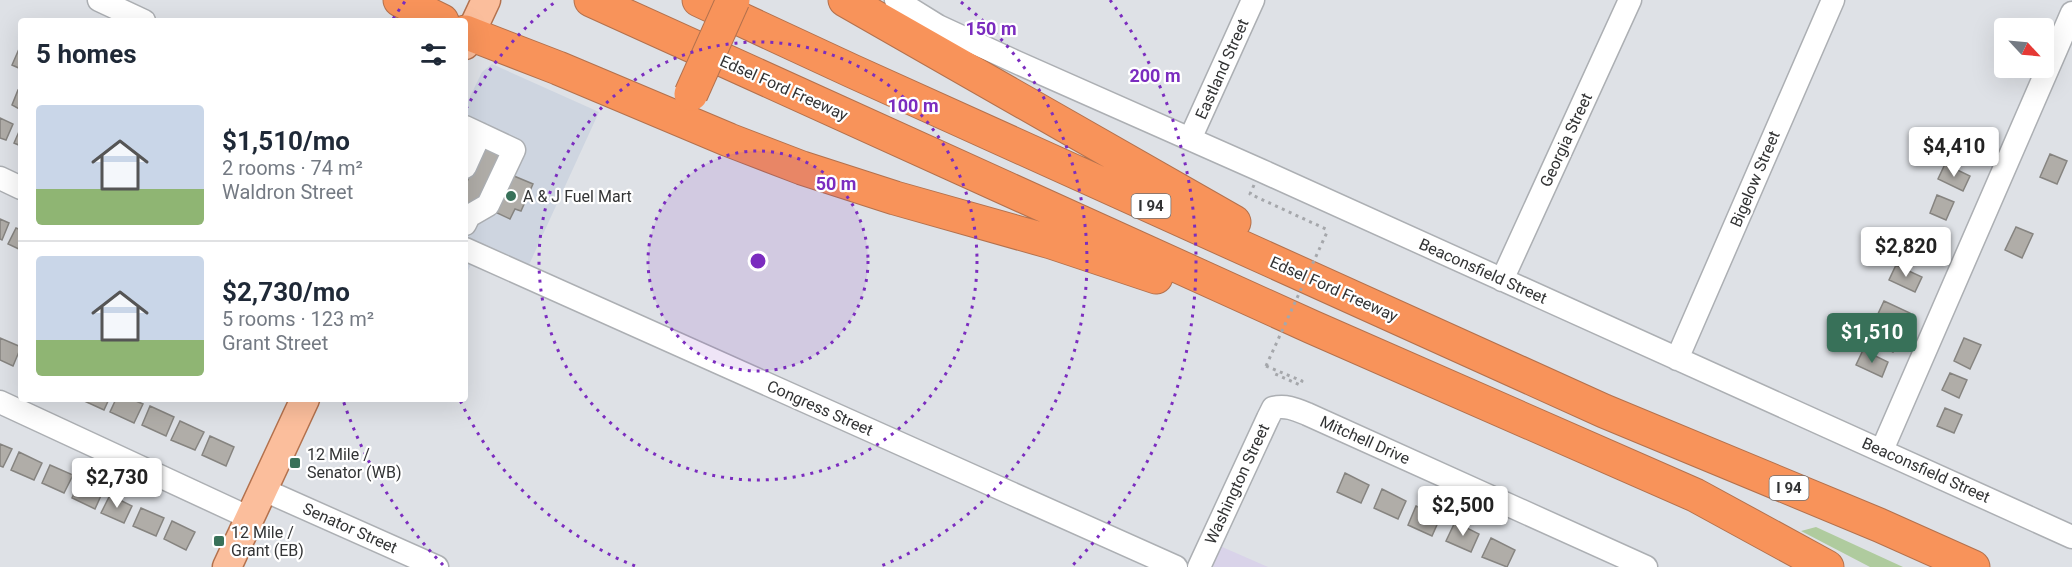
<!DOCTYPE html>
<html lang="en">
<head>
<meta charset="utf-8">
<style>
  body { margin:0; font-family:Roboto,sans-serif; background:#f2f2f3; color:#1f2937; height:100vh; display:flex; flex-direction:column; font-size:22px; white-space:nowrap }
  * { box-sizing:border-box; margin:0 }
  p { font-size:20px; color:#747a83 }
  .icon { flex:none; width:33px; height:33px; fill:none; stroke:currentColor; stroke-width:2; stroke-linecap:round; stroke-linejoin:round }
  .map { position:relative; flex:1; overflow:hidden }
  .details { position:absolute; left:18px; top:18px; width:450px; height:384px; display:flex; flex-direction:column; background:#fff; border-radius:6px; box-shadow:0 6px 24px #0002 }
  .details>* { flex:none }
  .needle { width:39px; rotate:116deg }
  .tools { position:absolute; left:1994px; top:18px; display:grid; gap:12px }
  .tools a { display:grid; place-items:center; width:60px; height:60px; border-radius:6px; background:#fff; box-shadow:0 6px 24px #0002; font-size:30px }
  .price { position:absolute; translate:-50% -51px; padding:0 14px; border-radius:6px; background:#fff; color:#222; font-size:20px; line-height:39px; filter:drop-shadow(0 2px 3px #0008) }
  .price::after { content:''; position:absolute; left:50%; top:36px; width:18px; height:14px; margin-left:-9px; background:inherit; clip-path:polygon(0 0,100% 0,50% 100%) }
  .price.current { background:#387159; color:#fff }
  ul { padding:0; list-style:none }
  li { display:flex; align-items:center; gap:18px; height:150px; padding:0 18px }
  li+li { border-top:2px solid #e0e1e3 }
  li span { display:grid; place-items:center; flex:none; width:168px; height:120px; border-radius:6px; color:#555 }
  li>.icon { margin-inline-start:auto }
  span .icon { width:72px; height:72px; fill:#fffc; stroke-width:1 }
  li b { font-size:26px }
  h2 { display:flex; justify-content:space-between; align-items:center; height:72px; padding:0 18px; font-size:26px }
  .map>svg:first-child { display:block }
  .built { fill:#ced5e0 }
  .education { fill:#d9d3e9 }
  .green { fill:#afcb9e }
  .building { fill:#b0ada8; stroke:#868480; stroke-width:1.5 }
  .lines { fill:none; stroke-linecap:round; stroke-linejoin:round }
  .minor-casing { stroke:#acafb3; stroke-width:25 }
  .major-casing { stroke:#b3714d; stroke-width:31 }
  .highway-casing { stroke:#b3714d; stroke-width:35 }
  .path { stroke:#a5a7ab; stroke-width:3; stroke-dasharray:3 4.5; stroke-linecap:butt }
  .minor { stroke:#fff; stroke-width:22 }
  .major { stroke:#fbbe9c; stroke-width:28 }
  .highway { stroke:#f8935a; stroke-width:33 }
  .highway-bridge-casing { stroke:#b3714d; stroke-width:35; stroke-linecap:butt }
  .path-bridge { stroke:#a5a7ab; stroke-width:3; stroke-dasharray:3 4.5; stroke-linecap:butt }
  .highway-bridge { stroke:#f8935a; stroke-width:33 }
  .ring { fill:none; stroke:#7b2cbf; stroke-width:3; stroke-dasharray:3 6 }
  .poi-dot { fill:#387159; stroke:#fff; stroke-width:2 }
  .labels { text-anchor:middle; dominant-baseline:central; stroke-width:4.5; stroke-linejoin:round; paint-order:stroke }
  .shield { fill:#fff; stroke:#707071; stroke-width:1.5 }
  .shield-label { font-size:15px; font-weight:bold; fill:#323334 }
  .street-label { font-size:16px; fill:#323334; stroke:#fff }
  .poi-label { font-size:16px; fill:#323334; stroke:#fff; text-anchor:start }
  .centre { fill:#7b2cbf; stroke:#fff; stroke-width:3 }
  .ring-label { font-size:18px; text-anchor:middle; font-weight:bold; fill:#7b2cbf; stroke:#fff; stroke-width:4.5; stroke-linejoin:round; paint-order:stroke }
</style>
</head>
<body>
<div class="map">
<svg width="2072" height="567" viewBox="0 0 2072 567">
  <rect width="100%" height="100%" fill="#dee1e6"/>
  <path class="built" d="M492 64 599 112 528 267 480 246 465 277V107L482 72Z"/>
  <path class="education" d="M1220 546 1268 567H1211Z"/>
  <path class="green" d="M1816 527 1903 567H1870L1801 531Z"/>
  <path class="building" d="M19 49 21 50V69L12 65Z
    M18 90 21 91V110L12 105Z
    M0 118 13 124 6 140 0 138Z
    M21 127V146L14 143Z
    M485 143 502 151 474 212 465 208V186Z
    M2050 154 2067 161 2057 184 2040 177Z
    M1945 164 1970 176 1963 191 1938 179Z
    M514 176 533 184 521 211 515 209 510 219 495 212Z
    M1937 195 1954 202 1946 220 1930 213Z
    M0 219 9 223 2 240 0 239Z
    M2016 227 2033 234 2022 258 2005 250Z
    M16 228 21 230V250L8 244Z
    M1921 232 1938 239 1930 257 1913 250Z
    M1896 265 1922 277 1915 292 1889 280Z
    M1884 301 1910 313 1903 328 1877 316Z
    M1874 326 1899 337 1893 352 1867 340Z
    M0 338 21 347 13 366 0 360Z
    M1964 338 1981 345 1970 369 1954 361Z
    M1863 350 1888 362 1882 377 1856 365Z
    M1950 373 1967 380 1959 398 1942 390Z
    M80 399H109L104 410Z
    M116 399H131L143 404 134 423 110 412Z
    M150 406 174 417 166 436 142 425Z
    M1945 408 1962 415 1954 433 1937 426Z
    M180 421 204 432 195 450 171 440Z
    M210 436 234 447 226 466 202 455Z
    M0 444 12 449 3 467 0 466Z
    M19 452 42 463 34 480 11 470Z
    M50 465 73 475 64 493 42 483Z
    M1345 473 1369 485 1361 503 1337 492Z
    M80 480 103 491 95 509 72 498Z
    M1382 489 1406 501 1398 519 1374 508Z
    M110 495 132 506 124 523 101 513Z
    M1416 506 1440 518 1432 536 1408 525Z
    M141 508 164 518 156 536 133 526Z
    M172 521 195 532 186 550 164 539Z
    M1455 522 1479 534 1471 552 1446 541Z
    M1491 538 1515 550 1507 567 1482 557Z"/>
  <g class="lines">
    <g class="minor-casing">
      <path id="minor" d="M99 0 144 21
        M896 0 938 26 1016 62 1260 170 2072 537
        M465 127 514 150 488 205 469 216 465 224
        M1190 139 1253 0
        M465 167 480 134
        M0 178 21 188
        M465 249 1176 567
        M1502 280 1630 0
        M1677 359 1833 0
        M0 402 250 518
        M1882 450 2072 13
        M264 490 437 567
        M1199 567 1268 418 1273 408C1286 405 1295 409 1307 414L1646 567"/>
    </g>
    <g class="major-casing">
      <path id="major" d="M465 45 486 0
        M227 567 305 399"/>
    </g>
    <g class="highway-casing">
      <path id="highway" d="M400 0 442 21
        M591 0 1312 327 1695 495 1827 567
        M699 0 852 71 1604 411 1879 525 1973 567
        M845 0 1234 222
        M465 32 558 68 729 140 802 168 895 198 1051 242 1156 277"/>
    </g>
    <path class="path" d="M1254 185 1250 194 1328 230
      M1266 366 1302 381 1300 385 1273 373"/>
    <use href="#minor" class="minor"/>
    <use href="#major" class="major"/>
    <use href="#highway" class="highway"/>
    <g class="highway-bridge-casing">
      <path id="highway-bridge" d="M691 94 733 0"/>
    </g>
    <path class="path-bridge" d="M1266 366 1328 230"/>
    <use href="#highway-bridge" class="highway-bridge"/>
  </g>
  <circle cx="758" cy="261" r="110" fill="#7b2cbf" fill-opacity=".12"/>
  <g class="ring">
    <circle cx="758" cy="261" r="110"/>
    <circle cx="758" cy="261" r="219"/>
    <path d="M635 566A329 329 0 0 1 460 400M466 109A329 329 0 0 1 555 2M961 2A329 329 0 0 1 881 566"/>
    <path d="M443 565A438 438 0 0 1 343 400M393 19A438 438 0 0 1 406 0M1110 0A438 438 0 0 1 1073 565"/>
  </g>
  <g class="poi-dot">
    <circle cx="511" cy="196" r="6"/>
    <rect x="289" y="457" width="12" height="12" rx="3"/>
    <rect x="213" y="535" width="12" height="12" rx="3"/>
  </g>
  <g class="labels">
    <g class="shield">
      <rect x="1131.5" y="194" width="39" height="24" rx="4.5"/>
      <rect x="1769.5" y="476" width="39" height="24" rx="4.5"/>
    </g>
    <g class="shield-label">
      <text x="1151" y="206">I 94</text>
      <text x="1789" y="488">I 94</text>
    </g>
    <g class="street-label">
      <text transform="translate(1222 69) rotate(-66)">Eastland Street</text>
      <text transform="translate(784 88) rotate(24)">Edsel Ford Freeway</text>
      <text transform="translate(1566 140) rotate(-65)">Georgia Street</text>
      <text transform="translate(1755 179) rotate(-67)">Bigelow Street</text>
      <text transform="translate(1483 271) rotate(24)">Beaconsfield Street</text>
      <text transform="translate(1334 289) rotate(24)">Edsel Ford Freeway</text>
      <text transform="translate(820 408) rotate(24)">Congress Street</text>
      <text transform="translate(1365 440) rotate(24)">Mitchell Drive</text>
      <text transform="translate(1926 470) rotate(24)">Beaconsfield Street</text>
      <text transform="translate(1237 484) rotate(-65)">Washington Street</text>
      <text transform="translate(350 528) rotate(24)">Senator Street</text>
    </g>
    <g class="poi-label">
      <text x="523" y="196">A &amp; J Fuel Mart</text>
      <text x="307" y="454">12 Mile /<tspan x="307" dy="18">Senator (WB)</tspan></text>
      <text x="231" y="532">12 Mile /<tspan x="231" dy="18">Grant (EB)</tspan></text>
    </g>
  </g>
  <circle cx="758" cy="261" r="9" class="centre"/>
  <g class="ring-label">
    <text x="991" y="35">150 m</text>
    <text x="1155" y="82">200 m</text>
    <text x="913" y="112">100 m</text>
    <text x="836" y="190">50 m</text>
  </g>
</svg>
<div class="tools">
<a><svg class="needle" viewBox="-14 -14 28 28"><path d="M0-13l5 13h-10z" fill="#e53935"/><path d="M0 13l5-13h-10z" fill="#747a83"/></svg></a>
</div>
<b class="price" style="left:1954px;top:178px">$4,410</b>
<b class="price" style="left:1906px;top:278px">$2,820</b>
<b class="price current" style="left:1872px;top:364px">$1,510</b>
<b class="price" style="left:117px;top:509px">$2,730</b>
<b class="price" style="left:1463px;top:537px">$2,500</b>
<section class="details">
<h2>5 homes<svg class="icon" aria-label="filters" viewBox="0 0 24 24"><path d="M4 7h16M4 17h16"/><circle cx="9" cy="7" r="2"/><circle cx="15" cy="17" r="2"/></svg></h2>
<ul>
<li><span style="background:linear-gradient(#c9d6e8 70%,#8fb573 0)"><svg class="icon" aria-label="home" viewBox="0 0 24 24"><path d="M3 11l9-7 9 7M6 9v11h12V9"/></svg></span><div><b>$1,510/mo</b><p>2 rooms · 74 m²</p><p>Waldron Street</p></div></li>
<li><span style="background:linear-gradient(#c9d6e8 70%,#8fb573 0)"><svg class="icon" aria-label="home" viewBox="0 0 24 24"><path d="M3 11l9-7 9 7M6 9v11h12V9"/></svg></span><div><b>$2,730/mo</b><p>5 rooms · 123 m²</p><p>Grant Street</p></div></li>
</ul>
</section>
</div>
</body>
</html>
